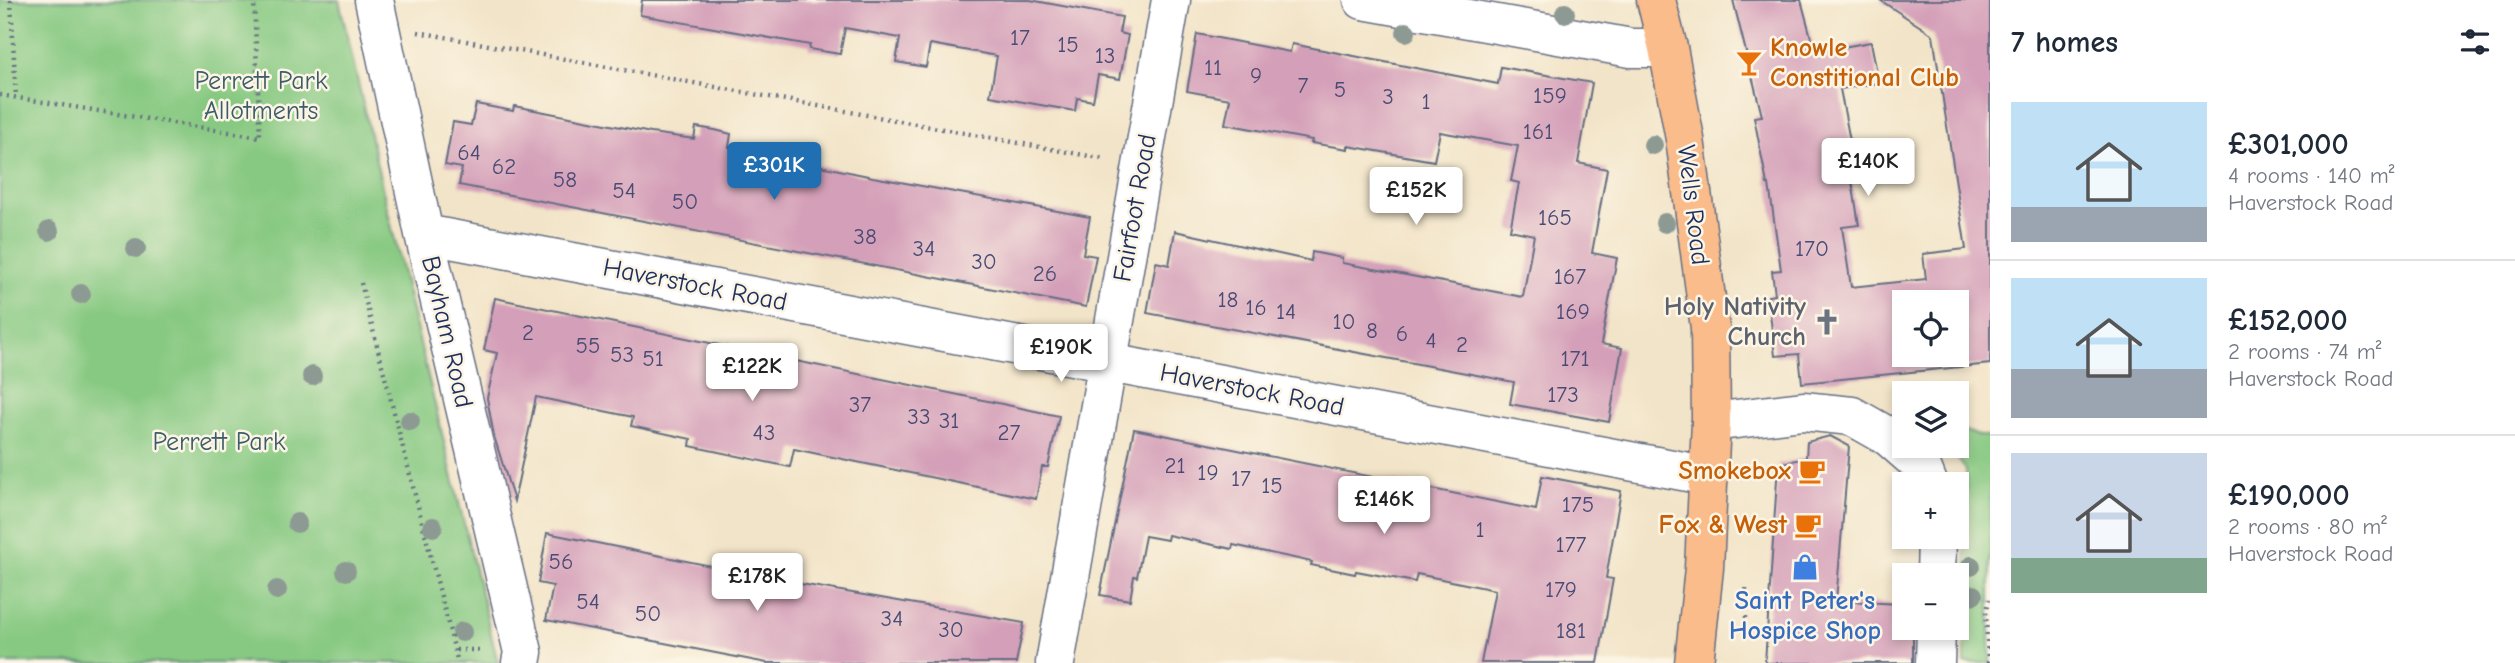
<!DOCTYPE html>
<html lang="en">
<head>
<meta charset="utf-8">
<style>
  body { margin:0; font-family:"Comic Neue",sans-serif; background:#f2f2f3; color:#1f2937; height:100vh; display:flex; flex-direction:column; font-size:26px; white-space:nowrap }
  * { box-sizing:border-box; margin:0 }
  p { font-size:23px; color:#747a83 }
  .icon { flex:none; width:38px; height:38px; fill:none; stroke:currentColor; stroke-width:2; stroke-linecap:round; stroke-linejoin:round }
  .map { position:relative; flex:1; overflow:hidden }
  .details { display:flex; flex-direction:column; background:#fff; width:525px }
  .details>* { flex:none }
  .controls { position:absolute; left:1892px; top:290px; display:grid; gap:14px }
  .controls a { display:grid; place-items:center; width:77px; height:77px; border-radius:0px; background:#fff; box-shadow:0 4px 10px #0003; font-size:35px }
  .price { position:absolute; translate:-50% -60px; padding:0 16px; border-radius:7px; background:#fff; color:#222; font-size:23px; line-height:46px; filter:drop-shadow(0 2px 4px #0008) }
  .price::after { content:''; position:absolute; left:50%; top:42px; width:21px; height:16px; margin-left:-10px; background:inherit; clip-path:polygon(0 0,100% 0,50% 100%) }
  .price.active { background:#1f6fb2; color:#fff }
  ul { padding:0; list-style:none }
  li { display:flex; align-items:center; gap:21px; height:175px; padding:0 21px }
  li+li { border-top:2px solid #e0e1e3 }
  li span { display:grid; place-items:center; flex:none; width:196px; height:140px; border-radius:0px; color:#555 }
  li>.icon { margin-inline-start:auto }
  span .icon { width:84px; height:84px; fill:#fffc; stroke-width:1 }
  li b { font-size:30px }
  h2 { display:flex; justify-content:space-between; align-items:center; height:84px; padding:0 21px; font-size:30px }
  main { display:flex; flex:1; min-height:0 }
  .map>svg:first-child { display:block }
  .green { fill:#87c982; stroke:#517c70; stroke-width:2 }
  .building { fill:#d49fb8; fill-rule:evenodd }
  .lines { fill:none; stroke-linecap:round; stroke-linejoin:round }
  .street-casing { stroke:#666e83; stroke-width:41 }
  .highway-casing { stroke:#666e83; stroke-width:41 }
  .path { stroke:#666e83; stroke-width:4.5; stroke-dasharray:2 5; stroke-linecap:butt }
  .street { stroke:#fff; stroke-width:38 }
  .highway { stroke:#f9bc8a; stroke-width:38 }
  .tree { fill:#8d9a94 }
  .labels { text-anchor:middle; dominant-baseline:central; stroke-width:5; stroke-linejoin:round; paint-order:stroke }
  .number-label { font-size:23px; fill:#494b74 }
  .food-label { font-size:26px; font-weight:bold; fill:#c56008; stroke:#fcf5e5; text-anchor:end }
  .park-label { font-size:26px; fill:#3b5d69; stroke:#fcf5e5 }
  .street-label { font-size:26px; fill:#1b2f5e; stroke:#fcf5e5 }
  .worship-label { font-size:26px; font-weight:bold; fill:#5b616d; stroke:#fcf5e5; text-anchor:end }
  .shop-label { font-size:26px; font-weight:bold; fill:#366cbe; stroke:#fcf5e5 }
</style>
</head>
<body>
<main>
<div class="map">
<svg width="1990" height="663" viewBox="0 0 1990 663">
  <rect width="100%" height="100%" fill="#fcf5e5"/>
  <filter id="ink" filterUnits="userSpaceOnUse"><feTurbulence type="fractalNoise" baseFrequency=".0143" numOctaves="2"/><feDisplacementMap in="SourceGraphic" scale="14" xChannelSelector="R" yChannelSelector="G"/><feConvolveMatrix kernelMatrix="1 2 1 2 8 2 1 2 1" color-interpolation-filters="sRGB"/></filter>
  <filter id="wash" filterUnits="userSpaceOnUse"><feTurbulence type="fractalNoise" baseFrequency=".00686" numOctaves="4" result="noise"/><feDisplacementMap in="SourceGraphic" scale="28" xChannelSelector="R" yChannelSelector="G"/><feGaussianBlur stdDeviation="1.57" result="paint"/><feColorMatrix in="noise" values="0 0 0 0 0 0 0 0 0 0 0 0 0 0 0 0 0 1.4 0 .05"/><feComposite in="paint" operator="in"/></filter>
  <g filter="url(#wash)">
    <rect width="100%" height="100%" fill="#f2e4c8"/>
    <path class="green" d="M0 0H339L387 208 498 663H0Z
      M1957 428 1979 436H1990V663H1965L1966 470 1948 446H1956Z"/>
    <g id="blocks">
      <path class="building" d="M642 0H1030L1122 17 1119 33 1128 35 1120 79 1098 75 1093 101 1077 98 1075 111 990 96 997 56 930 44 926 67 896 62 900 38 845 28 840 54 809 49 810 45 640 15Z
        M1733 0H1801L1815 52 1871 42 1879 83 1840 89 1855 167 1850 168 1859 225 1842 227 1851 287 1926 279 1923 254 1966 249 1933 35 1880 0H1990V364L1802 383 1799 354 1775 356 1768 296 1775 295 1772 271 1781 270 1769 184H1767L1754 117 1762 116ZM1904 303H1956V355H1904Z
        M1197 34 1290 52 1292 44 1498 84 1501 67 1592 83 1578 163 1607 169 1592 253 1617 258 1601 344 1622 348 1609 422 1510 404 1514 382 1147 313 1156 262 1169 265 1175 231 1311 261 1312 252 1342 258V263L1523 297 1534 235 1510 230 1519 183 1511 181 1518 146 1440 132 1434 161 1348 146V149L1311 143 1312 140 1225 124 1230 99 1187 91Z
        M476 104 513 111 514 106 651 133 694 139 696 127 715 130 731 134 729 147 873 177 1090 217 1083 254 1096 256 1086 307 459 185 462 168 445 165 453 122 471 125Z
        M495 298 1059 416 1048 467H1042L1036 499 794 449 790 467 690 446 691 439 631 426 633 417 536 397 514 501 494 436 487 398 497 353 484 350Z
        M1134 429 1536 510 1542 476 1621 491 1606 578 1613 579 1598 663H1481L1495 590 1417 574 1415 582 1356 571 1355 574 1311 565 1312 562 1233 545 1232 549 1168 535 1167 540 1145 536 1137 577 1134 576 1130 600 1100 595Z
        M1830 436 1849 446 1836 601 1904 604V628H1913V663H1765L1778 464 1806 458 1807 442Z
        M547 533 801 584 1024 623 1016 663H767L546 620 553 586 538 583Z"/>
    </g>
  </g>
  <g filter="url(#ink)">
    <use href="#blocks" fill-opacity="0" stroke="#666e83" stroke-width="2"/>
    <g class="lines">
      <g class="street-casing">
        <path id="street" d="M374 0 424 234 523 652 521 663
          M1363 0 1631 48H1668
          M424 234 1709 476
          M1711 422 1803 411 1852 416 1889 437 1921 465 1929 485
          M1936 576 1937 537
          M1055 663 1171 0
          M1935 663 1936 628"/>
      </g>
      <g class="highway-casing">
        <path id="highway" d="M1656 0 1668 48 1685 139 1710 328 1711 422 1704 568 1694 663"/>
      </g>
      <path class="path" d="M11 0 16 98
        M418 32 1105 159
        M0 95 260 137 254 0
        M361 283 458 663
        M1746 618V586
        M456 650H483
        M1988 663 1986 614 1990 599"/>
      <use href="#street" class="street"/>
      <use href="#highway" class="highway"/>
    </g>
    <g class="tree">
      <circle cx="1565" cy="13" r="10"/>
      <circle cx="1406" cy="32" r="10"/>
      <circle cx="1653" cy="145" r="10"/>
      <circle cx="1665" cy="223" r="10"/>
      <circle cx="49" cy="231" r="10"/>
      <circle cx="136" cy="248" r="10"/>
      <circle cx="81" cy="294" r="10"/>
      <circle cx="312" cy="376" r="10"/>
      <circle cx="410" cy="421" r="10"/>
      <circle cx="297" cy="523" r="10"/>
      <circle cx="433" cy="527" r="10"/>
      <circle cx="1971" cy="566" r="10"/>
      <circle cx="346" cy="571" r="10"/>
      <circle cx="277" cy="590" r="10"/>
      <circle cx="1973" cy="595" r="10"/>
      <circle cx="462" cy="632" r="10"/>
    </g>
  </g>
  <defs>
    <g id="bar-bare" transform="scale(2.1)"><path d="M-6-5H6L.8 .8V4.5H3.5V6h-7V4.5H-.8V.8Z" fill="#e8710a" stroke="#fcf5e5" stroke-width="2.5" paint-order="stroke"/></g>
    <g id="church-bare" transform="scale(2.1)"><path d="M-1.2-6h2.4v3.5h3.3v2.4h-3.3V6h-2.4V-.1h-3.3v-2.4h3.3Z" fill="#6b7280" stroke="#fcf5e5" stroke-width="2.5" paint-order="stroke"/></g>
    <g id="cafe-bare" transform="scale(2.1)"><path d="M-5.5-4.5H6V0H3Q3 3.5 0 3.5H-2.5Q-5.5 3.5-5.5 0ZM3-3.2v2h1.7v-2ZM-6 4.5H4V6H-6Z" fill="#e8710a" stroke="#fcf5e5" stroke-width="2.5" paint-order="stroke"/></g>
    <g id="shop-bare" transform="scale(2.1)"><path d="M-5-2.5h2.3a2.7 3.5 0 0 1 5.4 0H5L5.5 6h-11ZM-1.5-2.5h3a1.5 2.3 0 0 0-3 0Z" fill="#3f7fe0" stroke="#fcf5e5" stroke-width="2.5" paint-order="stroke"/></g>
  </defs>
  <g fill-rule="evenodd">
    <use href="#bar-bare" x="1749" y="63"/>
    <use href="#church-bare" x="1827" y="322"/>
    <use href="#cafe-bare" x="1812" y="471"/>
    <use href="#cafe-bare" x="1808" y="525"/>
    <use href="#shop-bare" x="1805" y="567"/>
  </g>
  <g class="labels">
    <g class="number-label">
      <text x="1020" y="37">17</text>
      <text x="1068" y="44">15</text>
      <text x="1105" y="55">13</text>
      <text x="1213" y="67">11</text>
      <text x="1256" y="75">9</text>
      <text x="1303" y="85">7</text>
      <text x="1340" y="89">5</text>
      <text x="1550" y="95">159</text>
      <text x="1388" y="96">3</text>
      <text x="1426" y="101">1</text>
      <text x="1538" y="131">161</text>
      <text x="469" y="152">64</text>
      <text x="504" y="166">62</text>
      <text x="565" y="179">58</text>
      <text x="624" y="190">54</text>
      <text x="685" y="201">50</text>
      <text x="1555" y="217">165</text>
      <text x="865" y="236">38</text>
      <text x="924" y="248">34</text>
      <text x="1812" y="248">170</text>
      <text x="984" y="261">30</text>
      <text x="1045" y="273">26</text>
      <text x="1570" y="276">167</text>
      <text x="1228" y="299">18</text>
      <text x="1256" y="307">16</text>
      <text x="1286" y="311">14</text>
      <text x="1573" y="311">169</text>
      <text x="1344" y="321">10</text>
      <text x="1372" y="330">8</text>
      <text x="528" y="332">2</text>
      <text x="1402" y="333">6</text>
      <text x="1431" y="340">4</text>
      <text x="1462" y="344">2</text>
      <text x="588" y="345">55</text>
      <text x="622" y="354">53</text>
      <text x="653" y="358">51</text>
      <text x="1575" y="358">171</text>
      <text x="1563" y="394">173</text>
      <text x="860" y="404">37</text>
      <text x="919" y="416">33</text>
      <text x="949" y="420">31</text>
      <text x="764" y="432">43</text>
      <text x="1009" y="432">27</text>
      <text x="1175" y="465">21</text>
      <text x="1208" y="472">19</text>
      <text x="1241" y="478">17</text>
      <text x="1272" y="485">15</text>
      <text x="1578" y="504">175</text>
      <text x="1480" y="529">1</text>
      <text x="1571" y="544">177</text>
      <text x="561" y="561">56</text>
      <text x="1561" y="589">179</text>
      <text x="588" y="601">54</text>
      <text x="648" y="613">50</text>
      <text x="892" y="618">34</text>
      <text x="951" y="629">30</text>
      <text x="1571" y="630">181</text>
    </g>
    <g class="food-label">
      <text x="1770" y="48" text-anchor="start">Knowle<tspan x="1770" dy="30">Constitional Club</tspan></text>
      <text x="1791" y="471">Smokebox</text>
      <text x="1787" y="525">Fox &amp; West</text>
    </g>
    <g class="park-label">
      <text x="261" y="81">Perrett Park<tspan x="261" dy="30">Allotments</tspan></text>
      <text x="219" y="442">Perrett Park</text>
    </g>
    <g class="street-label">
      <text transform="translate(1693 205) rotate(83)">Wells Road</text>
      <text transform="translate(1135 208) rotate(-80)">Fairfoot Road</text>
      <text transform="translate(695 285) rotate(11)">Haverstock Road</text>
      <text transform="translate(447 332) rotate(77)">Bayham Road</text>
      <text transform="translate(1252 390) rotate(11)">Haverstock Road</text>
    </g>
    <g class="worship-label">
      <text x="1806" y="307">Holy Nativity<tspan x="1806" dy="30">Church</tspan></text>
    </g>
    <g class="shop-label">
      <text x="1805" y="601">Saint Peter's<tspan x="1805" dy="30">Hospice Shop</tspan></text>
    </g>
  </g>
</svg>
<div class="controls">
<a><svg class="icon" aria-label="locate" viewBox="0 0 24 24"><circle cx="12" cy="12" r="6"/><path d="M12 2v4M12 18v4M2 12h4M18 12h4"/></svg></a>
<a><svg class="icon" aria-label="layers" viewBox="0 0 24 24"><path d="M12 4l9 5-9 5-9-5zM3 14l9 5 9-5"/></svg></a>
<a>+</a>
<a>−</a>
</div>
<b class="price" style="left:1868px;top:198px">£140K</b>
<b class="price active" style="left:774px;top:202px">£301K</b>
<b class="price" style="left:1416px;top:227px">£152K</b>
<b class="price" style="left:1061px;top:384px">£190K</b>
<b class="price" style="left:752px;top:403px">£122K</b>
<b class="price" style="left:1384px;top:536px">£146K</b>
<b class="price" style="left:757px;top:613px">£178K</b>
</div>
<section class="details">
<h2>7 homes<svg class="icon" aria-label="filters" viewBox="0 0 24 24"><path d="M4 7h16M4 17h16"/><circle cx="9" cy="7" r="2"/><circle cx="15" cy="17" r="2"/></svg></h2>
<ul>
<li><span style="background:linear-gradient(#bfe0f5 75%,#9aa5b1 0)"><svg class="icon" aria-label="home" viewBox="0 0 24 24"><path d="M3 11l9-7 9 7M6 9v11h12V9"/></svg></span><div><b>£301,000</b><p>4 rooms · 140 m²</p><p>Haverstock Road</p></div></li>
<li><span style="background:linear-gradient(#bfe0f5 65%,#9aa5b1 0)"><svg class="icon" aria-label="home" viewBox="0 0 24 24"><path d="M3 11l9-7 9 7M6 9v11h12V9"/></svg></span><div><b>£152,000</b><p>2 rooms · 74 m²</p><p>Haverstock Road</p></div></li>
<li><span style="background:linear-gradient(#c9d6e8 75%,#7fa58c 0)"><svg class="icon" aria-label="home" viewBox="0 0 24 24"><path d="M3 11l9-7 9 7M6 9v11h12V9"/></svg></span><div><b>£190,000</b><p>2 rooms · 80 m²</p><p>Haverstock Road</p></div></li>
</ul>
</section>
</main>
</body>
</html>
